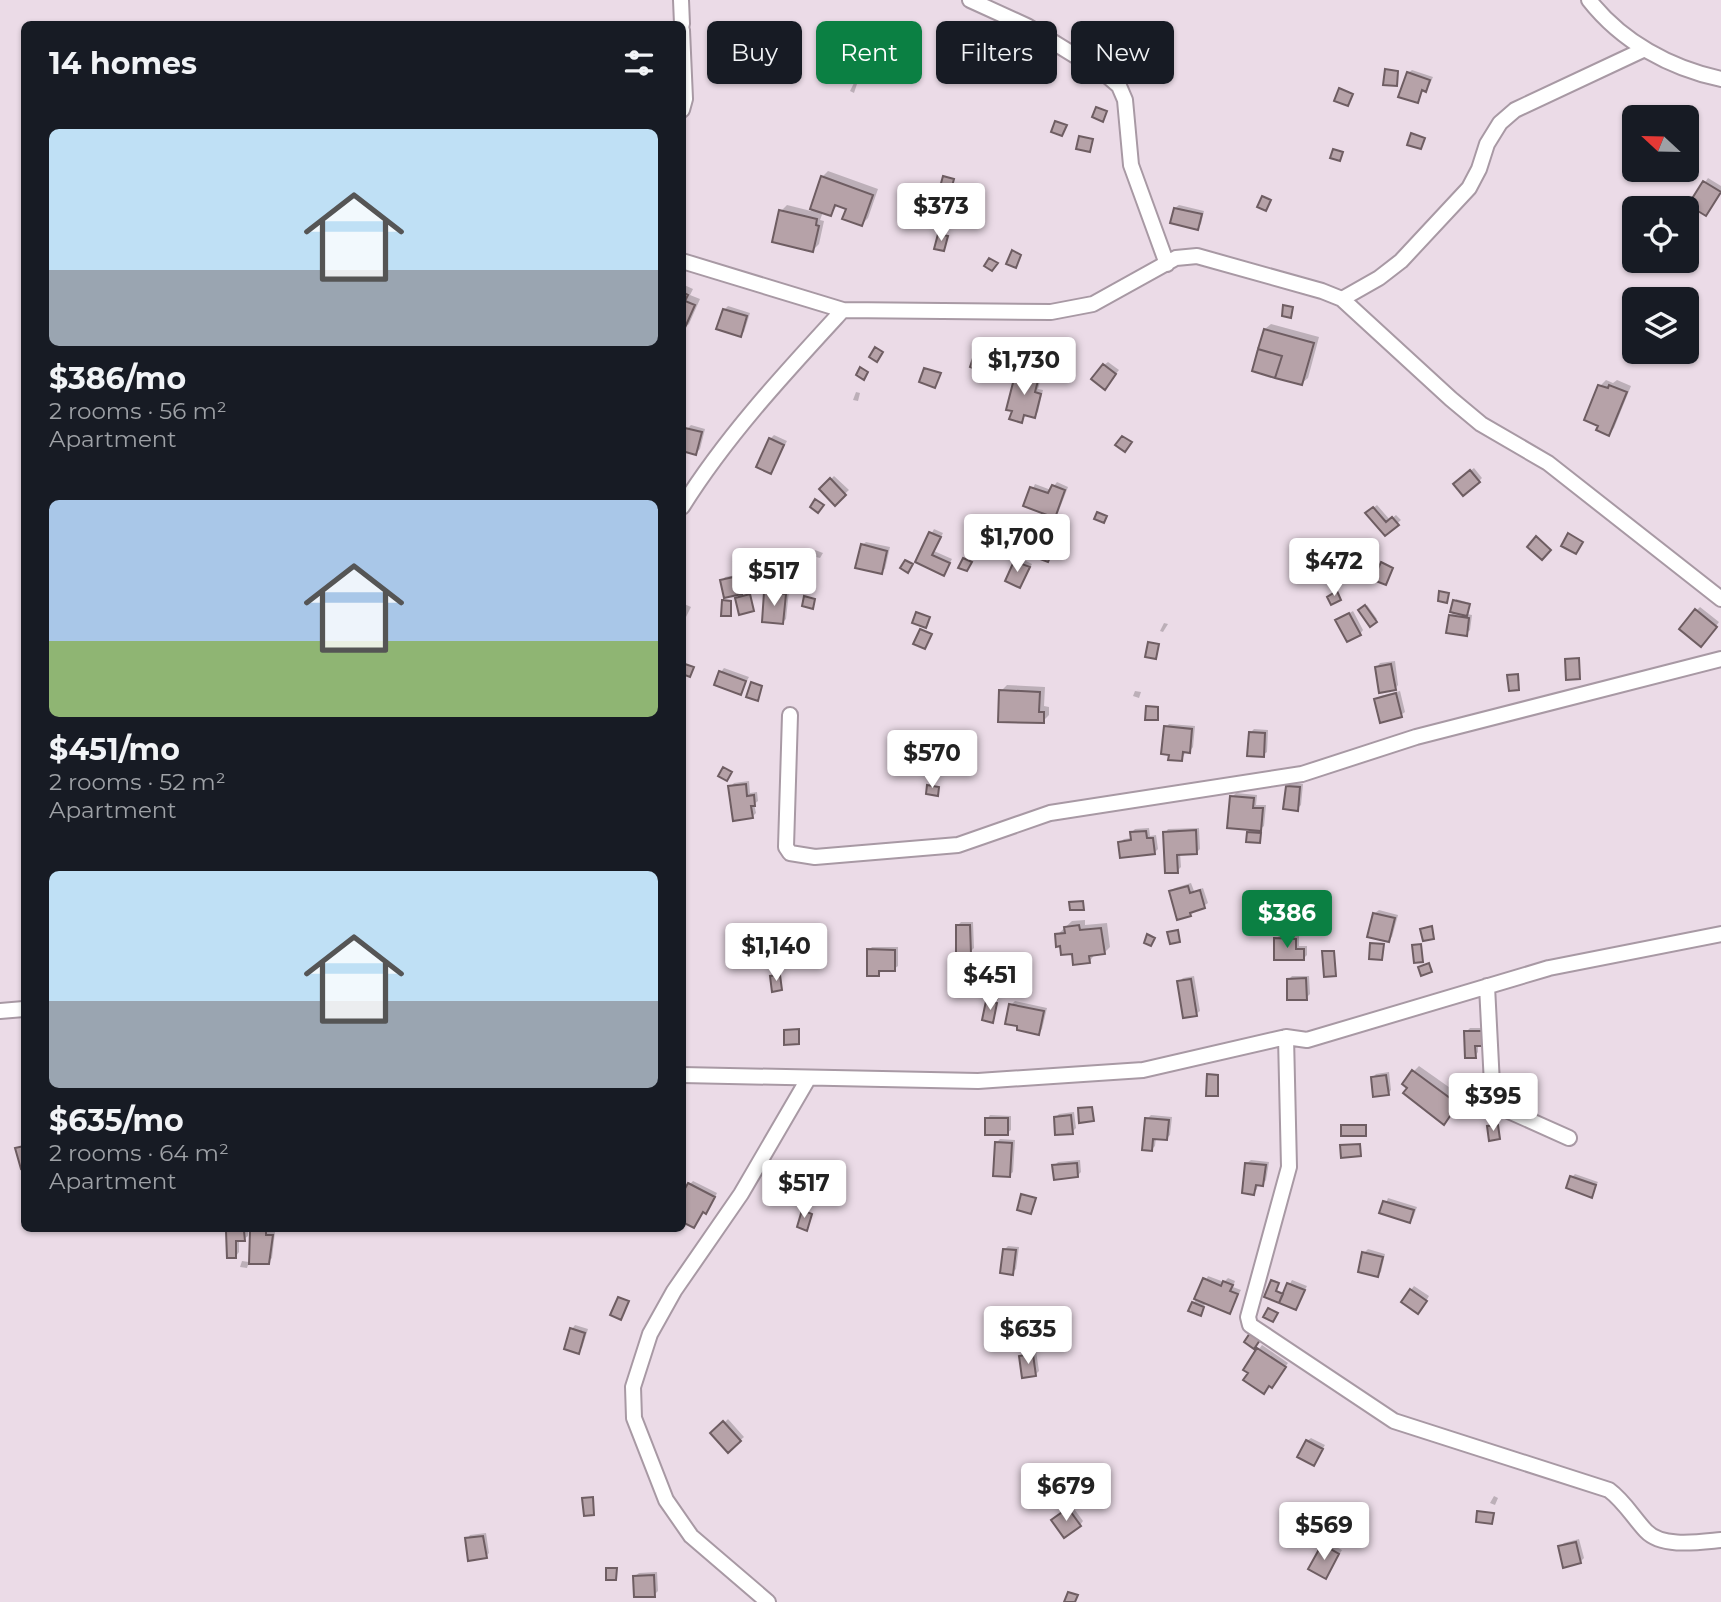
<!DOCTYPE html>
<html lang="en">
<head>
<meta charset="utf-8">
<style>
  body { margin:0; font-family:Montserrat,sans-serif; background:#242831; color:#f1f3f6; height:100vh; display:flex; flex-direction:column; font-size:26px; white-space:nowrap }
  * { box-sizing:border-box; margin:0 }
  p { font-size:23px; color:#9ea1a6 }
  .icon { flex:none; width:38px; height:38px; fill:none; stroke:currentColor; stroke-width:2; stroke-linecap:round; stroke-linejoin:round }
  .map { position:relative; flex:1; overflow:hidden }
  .details { position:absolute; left:21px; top:21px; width:665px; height:1211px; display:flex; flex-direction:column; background:#171b24; border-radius:10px; box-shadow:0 2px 5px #0004 }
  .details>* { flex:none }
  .banner { position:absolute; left:707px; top:21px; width:665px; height:63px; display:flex; gap:14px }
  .needle { width:46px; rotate:292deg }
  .buttons { position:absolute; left:1622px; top:105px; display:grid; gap:14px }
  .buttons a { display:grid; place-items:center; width:77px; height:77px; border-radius:10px; background:#171b24; box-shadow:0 2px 5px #0004; font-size:35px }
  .price { position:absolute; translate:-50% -60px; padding:0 16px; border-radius:7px; background:#fff; color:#222; font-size:23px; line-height:46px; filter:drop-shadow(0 2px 4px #0008) }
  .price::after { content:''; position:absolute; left:50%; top:42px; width:21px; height:16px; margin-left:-10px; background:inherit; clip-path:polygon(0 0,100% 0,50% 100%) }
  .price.selected { background:#0b8043; color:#fff }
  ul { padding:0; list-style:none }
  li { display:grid; align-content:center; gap:14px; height:371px; padding:0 28px }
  li span { display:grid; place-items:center; height:217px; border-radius:10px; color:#555 }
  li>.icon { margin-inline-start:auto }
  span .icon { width:126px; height:126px; fill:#fffc; stroke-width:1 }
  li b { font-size:30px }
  h2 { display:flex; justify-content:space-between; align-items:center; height:84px; padding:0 28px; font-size:30px }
  .pill { padding:0 24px; border-radius:10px; background:#171b24; box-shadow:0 2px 5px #0004; font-size:24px; line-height:63px }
  .pill.selected { background:#0b8043; color:#fff }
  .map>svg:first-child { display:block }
  .shadow { fill:#0003 }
  .building { fill:#b6a2a8; stroke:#6e5d62; stroke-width:2 }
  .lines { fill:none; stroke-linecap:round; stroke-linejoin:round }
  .street-casing { stroke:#a899a4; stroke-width:18 }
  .street { stroke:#fff; stroke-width:14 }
</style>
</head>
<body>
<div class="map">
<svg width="1721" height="1602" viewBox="0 0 1721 1602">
  <rect width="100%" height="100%" fill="#ebdbe7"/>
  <path class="shadow" d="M1412 70 1433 77 1429 86 1424 89 1417 101 1408 73Z
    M854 83 857 84 854 93 850 91Z
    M828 171 878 189 868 218 862 224 848 208 838 204 831 214 823 212 820 220 824 221 819 244 813 250 781 211 787 205 811 211 822 177Z
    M1708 178 1721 186V192L1709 211 1690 204Z
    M1179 205 1204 211 1201 224 1197 228 1175 208Z
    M682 284 693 289 690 295 700 299 689 324 682 330Z
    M728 306 750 313 744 332 740 335 724 310Z
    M1271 324 1319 337 1308 378 1302 383 1265 329Z
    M1108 362 1119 370 1108 384 1104 365Z
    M1021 368 1042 374 1038 389 1043 390 1038 412 1034 416 1026 413 1022 421 1017 372Z
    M1606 380 1613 383 1617 380 1631 386 1614 428 1609 434 1600 386Z
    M856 392 860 393 858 401 853 400Z
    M691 425 705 429 700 449 696 453 682 450 687 429Z
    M774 435 787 441 771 472 770 439Z
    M1474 468 1482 478 1479 481 1459 480Z
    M834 476 849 490 835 503 821 489Z
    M1057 482 1068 487 1058 513 1054 516 1025 505 1035 484 1051 490Z
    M1377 505 1390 520 1396 515 1401 520 1385 534 1367 513Z
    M934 529 943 533 934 551 952 559 944 574 917 561Z
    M1047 529 1061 535 1048 560 1043 533Z
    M866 542 890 547 885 569 881 572 862 545Z
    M815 550 823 553 820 558 812 556Z
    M1020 558 1032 564 1020 586 1016 562Z
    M742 574 745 589 741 592 722 581 725 577Z
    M770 590 789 591 786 619 783 622 766 593Z
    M1456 599 1470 603 1467 614 1472 615 1470 630 1466 634 1450 616 1455 611Z
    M682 603 691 607 682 625Z
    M1367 605 1377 619 1370 624 1361 610Z
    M1700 607 1719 622 1705 641 1696 611Z
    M1353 611 1363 630 1360 634 1337 620Z
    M1164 623 1168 624 1163 632 1160 631Z
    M1395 661 1398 685 1395 689 1377 667 1380 663Z
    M724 668 749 677 740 693 721 672Z
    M1007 685 1045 687 1044 706 1049 707V715L1043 721 1001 691Z
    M1135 691 1141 692 1139 698 1133 696Z
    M1400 691 1405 712 1401 715 1376 700 1380 696Z
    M1169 724 1195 726 1193 747 1190 751H1186L1182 759 1171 753 1166 727Z
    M1254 729 1268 730 1267 752 1263 755 1250 733Z
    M749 781 750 793 757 792 758 801 754 804 756 813 752 817 730 787 734 783Z
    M1291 783 1303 784 1301 805 1297 809 1287 786Z
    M1236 793 1257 795 1256 805H1266L1264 826 1257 832 1261 833 1259 842 1248 833 1252 829 1232 797Z
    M1149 828 1150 836 1156 835 1158 849 1154 853 1120 842 1124 839 1132 838 1131 833 1135 829Z
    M1199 828 1200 849 1196 853H1180L1181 867 1177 871 1165 833 1168 829Z
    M1191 883 1194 891 1203 888 1208 903 1190 915 1171 891 1175 888Z
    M1379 910 1398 915 1392 937 1388 940 1369 935 1375 913Z
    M1085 920V925L1107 923 1110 947 1104 953 1095 954 1089 962 1073 952 1057 935 1072 921Z
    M961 922H973L974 948 970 952 957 926Z
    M1280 935 1299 936V946H1307V955L1303 959 1276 939Z
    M872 947H898V966L894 969 882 971 878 974 869 950Z
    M1194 976 1200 1011 1196 1014 1179 982 1183 978Z
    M1292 976H1309L1310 994 1306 998 1288 980Z
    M1015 1001 1047 1008 1042 1029 1039 1033 1011 1005Z
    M1470 1028H1490L1478 1044V1052L1475 1056 1466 1032Z
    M1419 1066 1463 1097 1449 1116 1413 1072Z
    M1389 1072 1391 1090 1388 1094 1373 1077 1376 1074Z
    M1074 1112 1076 1128 1072 1132 1056 1117 1059 1114Z
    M990 1115 1011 1116V1130L1007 1133 987 1119Z
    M1151 1115 1172 1117 1170 1135 1167 1138 1156 1137 1155 1146 1152 1149 1147 1119Z
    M1000 1139 1015 1140 1013 1172 1009 1175 997 1142Z
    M1080 1160 1081 1172 1078 1175 1054 1166 1058 1162Z
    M1251 1160 1269 1162 1266 1180 1263 1184H1258L1257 1189 1254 1193 1247 1163Z
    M1575 1174 1598 1182 1591 1196 1572 1177Z
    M693 1181 717 1193 710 1208 706 1212 704 1211 694 1226 690 1184Z
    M1388 1198 1417 1207 1413 1218 1410 1221 1382 1212Z
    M231 1228H248V1236L244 1239H239V1252L236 1256 228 1232Z
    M254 1228H269V1232H275L272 1258 268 1262 252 1231Z
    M1008 1246 1019 1247 1016 1269 1012 1273 1005 1249Z
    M1368 1249 1385 1254 1381 1272 1377 1276 1364 1253Z
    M242 1261 249 1262 247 1268 240 1267Z
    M1208 1276 1224 1282 1228 1278 1235 1281 1233 1287 1241 1290 1229 1312 1206 1302 1201 1313 1194 1303Z
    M1274 1280 1279 1282 1276 1290 1285 1293 1292 1280 1307 1286 1296 1308 1266 1296Z
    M1414 1286 1429 1296 1422 1308 1411 1290Z
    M575 1325 588 1329 582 1348 578 1352 572 1329Z
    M1262 1345 1288 1363 1275 1382 1245 1369Z
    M1036 1351 1039 1371 1035 1375 1021 1356 1025 1353Z
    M728 1419 744 1437 728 1451 713 1434Z
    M1311 1438 1325 1445 1314 1464 1307 1441Z
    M1494 1496 1498 1498 1495 1505 1490 1503Z
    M1072 1506 1083 1521 1080 1525 1057 1517Z
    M486 1533 489 1553 486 1556 467 1539 470 1535Z
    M1579 1539 1584 1558 1580 1562 1560 1547 1564 1543Z
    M1327 1542 1342 1550 1326 1577 1323 1545Z
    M657 1572 658 1591 654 1595 635 1576 639 1573Z"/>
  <path class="building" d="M1385 69 1398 71 1397 86 1383 85Z
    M1407 72 1430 80 1426 92 1422 90 1418 103 1398 97Z
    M1339 88 1353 94 1348 106 1334 101Z
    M1096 107 1107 111 1103 122 1092 117Z
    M1055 121 1067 125 1062 136 1051 132Z
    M1411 133 1425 138 1421 149 1407 145Z
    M1079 136 1093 139 1090 152 1076 149Z
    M1333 149 1343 152 1340 161 1330 158Z
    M821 176 873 195 862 226 842 219 846 209 835 205 831 216 810 209Z
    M943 176 954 179 951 190 940 187Z
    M1703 181 1721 192 1706 216 1688 205Z
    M1262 196 1271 200 1266 211 1257 207Z
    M1174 208 1202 214 1198 230 1170 223Z
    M779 210 817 219 816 225 819 226 813 252 772 242Z
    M938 234 948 236 944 251 934 249Z
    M1012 250 1021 255 1016 268 1006 264Z
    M989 258 998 263 992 271 984 266Z
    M682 292 688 295 685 301 695 305 683 332Z
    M1283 305 1293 307 1291 318 1282 316Z
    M723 309 747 316 741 337 716 329Z
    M1264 329 1314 343 1302 385 1275 378 1282 356 1258 349Z
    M875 347 883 352 877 362 869 357Z
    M1258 349 1282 356 1275 378 1252 371Z
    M974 355 985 360 980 371 970 367Z
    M1103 364 1116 374 1105 390 1091 379Z
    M860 367 868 372 864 380 856 375Z
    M924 368 941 373 935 388 919 382Z
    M1016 371 1039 377 1035 392 1041 394 1035 418 1024 415 1022 423 1009 419 1012 411 1006 410Z
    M1598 385 1608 388 1609 385 1627 392 1609 436 1596 430 1598 426 1584 420Z
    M685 428 702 432 696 455 682 451Z
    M1122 436 1132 442 1125 452 1115 445Z
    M769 438 784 445 771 474 756 467Z
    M1470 470 1480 482 1463 496 1453 484Z
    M830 478 846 495 835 506 819 489Z
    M1052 485 1065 490 1055 518 1023 506 1030 487 1048 493Z
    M815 499 824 505 818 513 810 507Z
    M1373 507 1386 522 1392 517 1399 525 1385 536 1365 513Z
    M1097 512 1107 516 1104 523 1094 519Z
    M929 532 941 537 932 555 950 563 944 576 915 562Z
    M1042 532 1058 538 1048 562 1032 556Z
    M1568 533 1583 542 1576 554 1561 546Z
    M1536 536 1551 550 1542 560 1527 547Z
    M861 544 887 551 882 574 855 568Z
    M739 551 751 558 746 567 734 561Z
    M793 555 805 559 800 580 788 576Z
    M963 558 972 562 967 571 958 568Z
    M905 560 913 564 908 573 900 568Z
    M1014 561 1030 567 1020 588 1005 581Z
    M1381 562 1393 568 1386 585 1373 580Z
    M738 576 742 594 724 598 720 580Z
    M1337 591 1341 600 1331 605 1327 597Z
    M1439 591 1449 593 1447 603 1438 601Z
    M764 592 786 594 783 624 762 622Z
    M750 594 754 611 739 615 735 598Z
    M804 596 815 599 813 609 802 606Z
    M722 600 731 601V616H721Z
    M1453 600 1470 604 1467 616 1450 612Z
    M1365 605 1377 622 1370 627 1358 610Z
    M1695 609 1717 627 1701 647 1679 629Z
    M916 612 930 617 926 628 912 623Z
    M1349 613 1361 635 1347 642 1335 620Z
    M1449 615 1469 618 1467 636 1446 633Z
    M920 629 932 634 925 649 913 644Z
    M1148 642 1159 644 1156 659 1145 657Z
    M1579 658 1580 679 1566 680 1565 659Z
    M685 664 694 667 690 677 682 674Z
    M1391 664 1396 690 1379 693 1375 667Z
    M719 671 746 681 741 695 714 685Z
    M1518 674 1519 690 1509 691 1507 675Z
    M751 682 762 686 758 701 746 697Z
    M999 690 1040 692 1039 712H1044V723L998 722Z
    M1396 693 1402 717 1380 723 1374 699Z
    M1146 706 1158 707V720H1145Z
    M1164 726 1192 729 1190 753 1183 752 1182 761 1168 760 1169 755 1161 754Z
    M1249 732 1265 733 1264 757 1247 756Z
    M723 767 732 772 727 781 718 776Z
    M746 784 747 796 754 795 755 806H751L753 818 733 821 728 786Z
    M927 785 939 787 938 796 926 794Z
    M1286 786 1300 787 1298 811 1283 809Z
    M1230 796 1254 798 1253 808H1263L1261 831 1227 828Z
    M1196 830 1197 854 1177 855 1178 873H1165L1163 832Z
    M1146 831 1147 838H1153L1155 854 1120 858 1118 842 1131 840 1130 832Z
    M1247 832 1261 833 1260 843 1246 842Z
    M1188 886 1190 893 1200 890 1205 908 1190 913 1191 916 1177 920 1169 891Z
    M1083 901 1084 910H1070L1069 902Z
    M1373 913 1395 918 1389 942 1367 937Z
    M956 925H970L971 954H956Z
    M1079 925 1080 930 1101 928 1105 954 1089 956 1090 963 1073 965 1072 954 1061 955 1060 946 1056 947 1055 934 1065 933 1064 927Z
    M1432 926 1434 939 1423 941 1420 929Z
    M1178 930 1180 942 1170 944 1167 932Z
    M1147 934 1155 938 1151 946 1144 943Z
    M1274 938 1296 939V949H1304V960H1274Z
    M1370 943 1384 944 1382 960 1369 959Z
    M1421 944 1423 962 1414 963 1412 945Z
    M867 949 895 950V971H879V976H867Z
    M1322 951H1334L1336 976 1324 977Z
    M1429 963 1432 972 1421 976 1418 967Z
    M780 975 782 990 772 992 770 976Z
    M1306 978 1307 1000H1287V979Z
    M1191 979 1197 1016 1183 1018 1177 981Z
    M992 987 1000 989 997 999 989 997Z
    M986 1001 997 1003 993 1023 982 1020Z
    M1009 1004 1044 1011 1039 1035 1017 1030V1026L1005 1024Z
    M799 1029V1044L784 1045V1030Z
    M1464 1031H1487V1046H1475L1476 1058H1465Z
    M1412 1070 1458 1104 1444 1125 1403 1093 1407 1088 1402 1084Z
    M1207 1074 1218 1075V1096H1206Z
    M1386 1075 1389 1095 1373 1097 1371 1077Z
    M1092 1107 1094 1121 1079 1123 1078 1108Z
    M1071 1115 1073 1134 1055 1135 1054 1117Z
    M985 1118H1008V1135H985Z
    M1145 1118 1169 1120 1167 1140 1153 1139 1152 1151 1142 1150Z
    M1341 1125H1366V1136H1341Z
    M1498 1125 1500 1139 1489 1141 1487 1126Z
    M995 1142 1012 1143 1010 1177 993 1176Z
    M1360 1144 1361 1156 1341 1158 1340 1145Z
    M24 1146V1168L21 1169 15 1148Z
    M1077 1163 1078 1177 1054 1180 1052 1165Z
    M1245 1163 1266 1165 1263 1186 1256 1185 1254 1195 1242 1193Z
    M1570 1176 1596 1185 1592 1198 1566 1188Z
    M688 1183 715 1197 706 1214 703 1212 694 1228 682 1222V1194Z
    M1021 1194 1036 1198 1031 1214 1017 1210Z
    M1383 1201 1414 1210 1410 1223 1379 1213Z
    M802 1210 812 1214 807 1231 797 1227Z
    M250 1230H266V1235H273L269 1264H249Z
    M226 1231H244L245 1241H236V1258H227Z
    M1003 1249 1016 1250 1013 1275 1000 1273Z
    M1362 1252 1383 1257 1378 1277 1358 1272Z
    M1203 1278 1221 1286 1223 1281 1233 1285 1230 1291 1238 1294 1230 1314 1194 1299Z
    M1271 1280 1279 1283 1276 1291 1283 1294 1279 1303 1264 1297Z
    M1287 1283 1305 1290 1296 1310 1279 1303Z
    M1410 1289 1427 1301 1418 1314 1401 1302Z
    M618 1297 629 1301 621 1320 610 1315Z
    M1192 1302 1204 1307 1201 1316 1188 1311Z
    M1268 1308 1278 1313 1273 1322 1263 1317Z
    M570 1328 585 1333 579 1354 564 1349Z
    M1250 1333 1260 1340 1254 1349 1244 1342Z
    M1257 1348 1286 1367 1272 1388 1269 1386 1264 1394 1243 1380 1248 1373 1243 1370Z
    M1033 1354 1036 1376 1022 1378 1019 1356Z
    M723 1421 741 1441 728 1453 710 1433Z
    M1306 1440 1323 1449 1314 1466 1297 1457Z
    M593 1497 594 1515 584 1516 582 1498Z
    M1068 1508 1081 1526 1064 1538 1051 1520Z
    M1477 1511 1494 1513 1492 1524 1476 1522Z
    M483 1536 487 1558 468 1561 465 1538Z
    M1576 1542 1581 1563 1563 1568 1558 1546Z
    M1322 1544 1339 1554 1326 1579 1308 1569Z
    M606 1568H617L616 1580H606Z
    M654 1575 655 1597H634L633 1576Z
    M1068 1592 1078 1595 1075 1602H1064Z"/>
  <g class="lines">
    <g class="street-casing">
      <path id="street" d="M681 0 682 24
        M970 0 1027 26 1105 74 1119 86 1125 100 1131 165 1167 264
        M1589 0C1622 42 1670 68 1721 79
        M682 30 685 99 682 110
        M682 261 843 310 1051 312 1093 304 1176 258 1197 256 1322 291 1342 299 1451 399 1481 424 1548 463 1721 599
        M1342 299 1379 278 1401 261 1469 188 1479 169 1487 144 1500 123 1515 110 1645 49
        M682 507C727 435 786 372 843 310
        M790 715 786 847 790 853 815 857 958 845 1050 813 1302 774 1416 737 1721 659
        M1487 986 1493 1104 1569 1138
        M0 1011 24 1009
        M1286 1037 1289 1167 1248 1317 1250 1325 1394 1421 1609 1490C1624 1501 1633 1517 1646 1531 1662 1548 1699 1542 1721 1540
        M682 1075 978 1081 1143 1070 1286 1037 1307 1040 1549 968 1721 934
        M768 1602 691 1536 666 1500 634 1418 633 1387 650 1334 674 1291 741 1194 808 1079"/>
    </g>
    <use href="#street" class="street"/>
  </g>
</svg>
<div class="buttons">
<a><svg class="needle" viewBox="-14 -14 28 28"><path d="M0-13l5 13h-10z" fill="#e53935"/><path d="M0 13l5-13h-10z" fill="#9ea1a6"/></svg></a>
<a><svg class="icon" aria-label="locate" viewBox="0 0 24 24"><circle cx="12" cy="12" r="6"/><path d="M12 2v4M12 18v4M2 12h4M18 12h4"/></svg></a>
<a><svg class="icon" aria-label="layers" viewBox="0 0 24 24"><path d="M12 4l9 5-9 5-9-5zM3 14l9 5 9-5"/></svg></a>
</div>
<b class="price" style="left:941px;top:243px">$373</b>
<b class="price" style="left:1024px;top:397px">$1,730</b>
<b class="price" style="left:1017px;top:574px">$1,700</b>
<b class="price" style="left:1334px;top:598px">$472</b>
<b class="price" style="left:774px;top:608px">$517</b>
<b class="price" style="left:932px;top:790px">$570</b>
<b class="price selected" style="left:1287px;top:950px">$386</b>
<b class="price" style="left:776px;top:983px">$1,140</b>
<b class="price" style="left:990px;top:1012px">$451</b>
<b class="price" style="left:1493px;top:1133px">$395</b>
<b class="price" style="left:804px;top:1220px">$517</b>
<b class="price" style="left:1028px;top:1366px">$635</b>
<b class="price" style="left:1066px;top:1523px">$679</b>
<b class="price" style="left:1324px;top:1562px">$569</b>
<div class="banner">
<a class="pill">Buy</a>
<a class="pill selected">Rent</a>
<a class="pill">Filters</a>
<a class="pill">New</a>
</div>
<section class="details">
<h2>14 homes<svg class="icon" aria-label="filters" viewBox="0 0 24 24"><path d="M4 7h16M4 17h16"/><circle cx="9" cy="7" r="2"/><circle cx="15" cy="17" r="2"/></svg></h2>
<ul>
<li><span style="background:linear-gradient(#bfe0f5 65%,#9aa5b1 0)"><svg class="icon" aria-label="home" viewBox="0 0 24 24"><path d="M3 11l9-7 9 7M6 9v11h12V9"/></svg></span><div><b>$386/mo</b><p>2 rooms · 56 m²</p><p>Apartment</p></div></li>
<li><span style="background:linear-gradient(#a9c7e8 65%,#8fb573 0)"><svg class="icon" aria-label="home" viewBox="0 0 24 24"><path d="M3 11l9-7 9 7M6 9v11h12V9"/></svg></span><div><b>$451/mo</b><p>2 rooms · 52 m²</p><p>Apartment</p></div></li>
<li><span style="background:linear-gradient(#bfe0f5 60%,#9aa5b1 0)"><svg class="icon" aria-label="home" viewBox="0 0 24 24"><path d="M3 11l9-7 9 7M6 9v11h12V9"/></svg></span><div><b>$635/mo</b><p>2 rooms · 64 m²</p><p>Apartment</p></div></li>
</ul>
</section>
</div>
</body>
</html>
